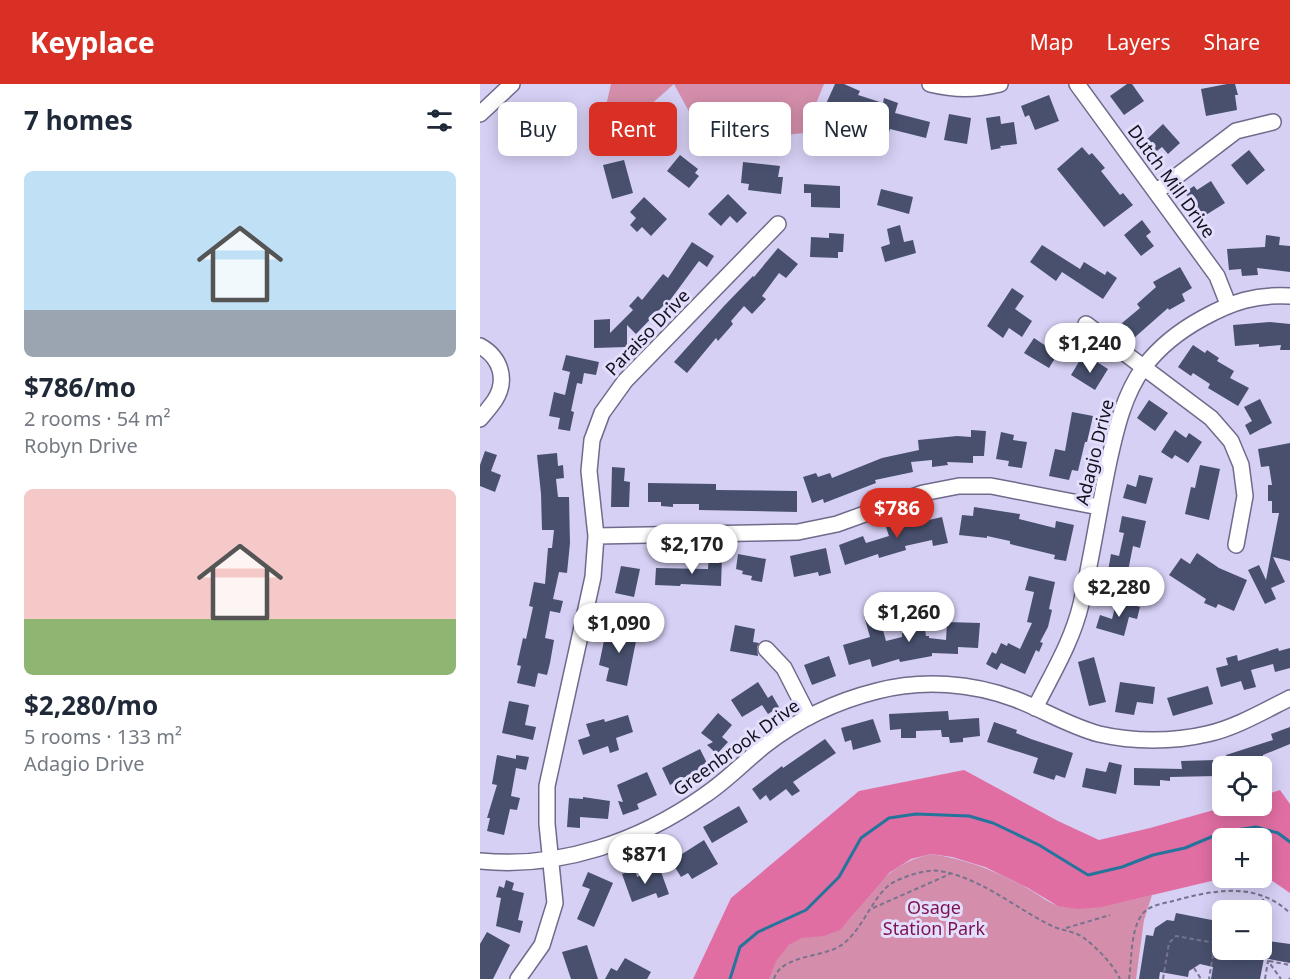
<!DOCTYPE html>
<html lang="en">
<head>
<meta charset="utf-8">
<style>
  body { margin:0; font-family:"Noto Sans",sans-serif; background:#f2f2f3; color:#1f2937; height:100vh; display:flex; flex-direction:column; font-size:22px; white-space:nowrap }
  * { box-sizing:border-box; margin:0 }
  p { font-size:20px; color:#747a83 }
  .icon { flex:none; width:33px; height:33px; fill:none; stroke:currentColor; stroke-width:2; stroke-linecap:round; stroke-linejoin:round }
  .map { position:relative; flex:1; overflow:hidden }
  .sheet { display:flex; flex-direction:column; background:#fff; width:480px }
  .sheet>* { flex:none }
  .guide { position:absolute; left:18px; top:18px; width:570px; height:54px; display:flex; gap:12px }
  .fabs { position:absolute; left:732px; top:672px; display:grid; gap:12px }
  .fabs a { display:grid; place-items:center; width:60px; height:60px; border-radius:9px; background:#fff; box-shadow:0 3px 15px #0003; font-size:30px }
  .price { position:absolute; translate:-50% -51px; padding:0 14px; border-radius:21px; background:#fff; color:#222; font-size:20px; line-height:39px; filter:drop-shadow(0 2px 3px #0008) }
  .price::after { content:''; position:absolute; left:50%; top:36px; width:18px; height:14px; margin-left:-9px; background:inherit; clip-path:polygon(0 0,100% 0,50% 100%) }
  .price.current { background:#d93025; color:#fff }
  ul { padding:0; list-style:none }
  li { display:grid; align-content:center; gap:12px; height:318px; padding:0 24px }
  li span { display:grid; place-items:center; height:186px; border-radius:9px; color:#555 }
  li>.icon { margin-inline-start:auto }
  span .icon { width:108px; height:108px; fill:#fffc; stroke-width:1 }
  li b { font-size:26px }
  h2 { display:flex; justify-content:space-between; align-items:center; height:72px; padding:0 24px; font-size:26px }
  .pill { padding:0 21px; border-radius:9px; background:#fff; box-shadow:0 3px 15px #0003; font-size:21px; line-height:54px }
  .pill.current { background:#d93025; color:#fff }
  header { display:flex; align-items:center; gap:36px; box-sizing:border-box; height:84px; padding:0 30px; background:#d93025; color:#fff }
  header strong { font-size:28px }
  nav { display:flex; gap:33px; margin-inline-start:auto; font-size:21px }
  main { display:flex; flex:1; min-height:0 }
  .map>svg:first-child { display:block }
  .green { fill:#d48eab }
  .forest { fill:#e16ea3 }
  .lines { fill:none; stroke-linecap:round; stroke-linejoin:round }
  .stream { stroke:#24749b; stroke-width:3 }
  .building { fill:#48506e }
  .minor-casing { stroke:#706a8b; stroke-width:18 }
  .path { stroke:#77738c; stroke-width:2; stroke-dasharray:4.5 3; stroke-linecap:butt }
  .minor { stroke:#fff; stroke-width:15 }
  .labels { text-anchor:middle; dominant-baseline:central; stroke-width:6; stroke-linejoin:round; paint-order:stroke }
  .street-label { font-size:18px; fill:#13111d; stroke:#e3defc }
  .park-label { font-size:18px; fill:#7c134d; stroke:#e3defc }
</style>
</head>
<body>
<header>
<strong>Keyplace</strong>
<nav><a>Map</a><a>Layers</a><a>Share</a></nav>
</header>
<main>
<section class="sheet">
<h2>7 homes<svg class="icon" aria-label="filters" viewBox="0 0 24 24"><path d="M4 7h16M4 17h16"/><circle cx="9" cy="7" r="2"/><circle cx="15" cy="17" r="2"/></svg></h2>
<ul>
<li><span style="background:linear-gradient(#bfe0f5 75%,#9aa5b1 0)"><svg class="icon" aria-label="home" viewBox="0 0 24 24"><path d="M3 11l9-7 9 7M6 9v11h12V9"/></svg></span><div><b>$786/mo</b><p>2 rooms · 54 m²</p><p>Robyn Drive</p></div></li>
<li><span style="background:linear-gradient(#f6c9c9 70%,#8fb573 0)"><svg class="icon" aria-label="home" viewBox="0 0 24 24"><path d="M3 11l9-7 9 7M6 9v11h12V9"/></svg></span><div><b>$2,280/mo</b><p>5 rooms · 133 m²</p><p>Adagio Drive</p></div></li>
</ul>
</section>
<div class="map">
<svg width="810" height="895" viewBox="0 0 810 895">
  <rect width="100%" height="100%" fill="#d6d0f5"/>
  <path class="green" d="M131 0H344L324 49 226 59 194 0 115 70Z
    M451 770C486 775 516 787 547 804 557 809 569 820 580 822 611 827 641 818 672 811L664 836 656 895H289C292 877 305 860 322 854 338 850 346 855 361 843 371 835 377 825 385 815 404 791 421 777 451 770Z"/>
  <path class="forest" d="M484 686 578 737 619 756 670 744 748 722H782V712L800 706 810 720V809L791 796 782 792V754H742V794H744L622 823 597 825 578 822 548 804 505 783 472 773 451 770 431 775 409 789 360 846 344 852 322 854 309 861 296 877 289 895H213L251 814 379 707Z"/>
  <g class="lines">
    <path class="stream" d="M250 895 260 863 278 848 326 826 359 793 381 754 409 734 436 730 489 732 513 739 559 761 608 791 642 783 673 771 705 764 743 748 776 743 798 749 810 758"/>
  </g>
  <path class="building" d="M355 0H364L380 7 378 11 403 19 404 14 418 19 415 29 450 38 446 54 410 45 407 54 378 45 380 37 345 22Z
    M647 0H652L664 17 644 31 630 12Z
    M747 0H755L758 11H755L757 26 726 32 721 5Z
    M569 11 579 37 555 46 549 31 545 33 541 22Z
    M469 30 491 34 487 60 464 56Z
    M520 32 521 40 534 38 537 60 520 62 521 64 511 66 506 34Z
    M683 40 700 59 688 70 682 63 673 70 663 59Z
    M151 49H190L189 67 151 66Z
    M602 63 609 71 612 69 625 84 621 87 640 111 643 109 653 121 624 143 577 85Z
    M769 66 785 86 767 101 751 81Z
    M200 71 218 85 215 89 219 92 209 104 187 87Z
    M144 76 153 109 132 115 123 81Z
    M263 78 300 82 298 93H303L301 110 268 106 269 100 261 99Z
    M731 97 745 119 721 134 705 108 714 102 717 106Z
    M324 100 360 102V124L331 123V109H324Z
    M401 105 433 113 429 130 397 121Z
    M248 110 267 129 257 139 250 132 241 142 228 130Z
    M164 113 187 135 171 152 162 143 157 148 150 141 156 134 150 128Z
    M662 136 671 148 666 152 674 162 661 172 644 151Z
    M420 141 424 158 433 156 436 169 405 178 401 163 410 160 407 145Z
    M349 149 364 150 363 168H358V174L330 173 331 153 349 154Z
    M786 151 800 153 799 161 810 162V188L777 184 778 191 762 192 761 185 749 186 747 165 785 163Z
    M212 158 234 172 227 183 219 177 185 223 184 221 156 250 147 241V263L114 264V236L130 235V249L153 226 149 222 158 212 162 216 183 190 188 194Z
    M562 161 600 185 604 178 625 191 627 187 637 194 623 215 582 188 576 197 550 178Z
    M298 164 318 180 306 194 299 189 282 212 286 215 272 230 264 222 251 237 253 240 238 257 236 254 207 289 194 278 244 222 273 192 274 193Z
    M700 183 712 204 702 210 705 217 689 226 688 224 654 254 642 239 660 224 657 220 676 203 673 198Z
    M532 204 544 212 535 225 552 237 542 253 529 244 523 254 507 242Z
    M790 238 810 240V266H800L801 261 779 263V260L755 262 753 241Z
    M554 254 566 262 570 255 582 263 569 284 544 269Z
    M713 261 725 269 727 266 739 274 737 277 754 287 750 294 769 304 758 322 728 304 730 300 713 289 711 292 698 283Z
    M86 271 119 278 116 291 104 289 102 300 97 299 91 327 94 328 90 347 78 345 80 334 69 332 74 308 85 311 90 288 82 286Z
    M600 276 613 284 617 278 628 285 615 306 591 291Z
    M780 315 792 339 770 351 765 341 772 337 764 323Z
    M669 316 688 329 675 347 657 334Z
    M592 328 613 332 607 358H605L598 387 592 386 589 396 569 392 575 365 585 367Z
    M491 346 506 347 504 372H493V379L467 378 468 381 452 383V376L431 378 433 388 395 396 396 399 344 419 343 415 332 419 323 393 336 389 338 393 350 389 352 394 402 374 439 366 438 356 477 352 491 353Z
    M695 346 706 354 709 349 722 358 708 379 695 371 692 375 681 368Z
    M521 348 534 351 533 356 547 358 542 384 528 382 529 377 516 375Z
    M810 359V477L793 473 805 498 791 504 796 515 785 520 768 486 779 481 786 496 799 429H792V417H788V401H792L789 382 781 383 778 365Z
    M5 367 17 371 11 387 21 391 15 408 0 402V381Z
    M77 369 78 382 83 381 84 394 76 395 78 413H89L90 459 87 489 79 488 73 515 83 517 80 529 70 527 65 554 74 556 70 579 67 591 58 589 55 603 37 599 41 582 37 581 43 554 46 555 53 523 49 522 54 498 65 500 68 464H72L74 446H62L61 410 57 371Z
    M720 381 740 385 729 436 705 430 711 403 715 404Z
    M132 383 145 384 144 397 150 398 149 423H131Z
    M659 391 673 394 666 420 643 414 647 400 656 403Z
    M168 399 236 400V406L317 407V428L219 426V420H193V423L181 422V418H168Z
    M494 423 540 430 539 435 575 444 576 437 594 441 586 477 574 475 575 471 530 460V457L507 452V454L479 451 482 431 493 432Z
    M448 430 449 436 462 433 468 459 453 462 452 456 425 462 426 466 399 474 398 470 365 481 359 461 383 452 386 459 409 452 406 443 431 434Z
    M642 432 666 437 660 464 653 462 645 502 626 498 631 470 639 472 644 449 639 448Z
    M346 464 351 489 339 492 338 488 314 493 310 472Z
    M717 469 739 484 767 496 754 527 738 520 736 524 724 519 726 515 689 491 701 474 710 480Z
    M258 470 286 475 282 498 271 496 272 492 262 490 263 487 256 485Z
    M229 472 242 473 241 502 201 500 200 502 175 501 176 484 228 485Z
    M141 482 160 485 154 513 135 509Z
    M549 492 575 498 569 525 572 526 568 543 560 558 563 559 559 568 556 566 545 590 521 579 517 586 506 580 512 568 516 570 521 559 527 562 528 559 540 565 552 539 547 538 554 508 545 506Z
    M637 516 660 523 657 535 649 533 644 552 616 544 620 531 632 535Z
    M398 528 406 557 422 553V549L445 546 446 552H449V554L466 556 467 538 500 539 498 564 478 563V570L452 569V572L420 578 419 575 392 583 390 575 369 581 363 561 390 553 384 532Z
    M139 538 156 542 153 557H156L147 602 126 597 129 584 119 581 126 547 137 550Z
    M255 541 275 545 273 558 279 559 277 563 278 572 250 567Z
    M798 564 799 567 810 564V584L795 588 793 580 771 586 776 603 764 606 761 597 741 603 736 584 748 581 746 574 757 571 758 577Z
    M349 572 356 592 332 601 324 581Z
    M614 573 626 618 609 622 598 578Z
    M278 598 288 614 292 611 299 623 288 630 282 621 262 633 251 616Z
    M640 598 675 603 673 620 657 618 654 631 635 628Z
    M728 602 733 620 693 632 687 614Z
    M29 617 49 621 45 641 56 643 53 656 22 649Z
    M468 627 469 636 499 634 500 652 483 654V658L470 659 469 653H462L461 646 436 647V654H421V645L410 646 409 630Z
    M238 629 252 641 242 653 248 658 237 670 227 661 233 658 221 649Z
    M148 631 153 648 136 654 139 666 130 669 128 662 103 671 98 656 110 652 106 640 124 635 125 638Z
    M393 635 401 658 373 666 371 656 365 658 361 644Z
    M514 638 537 646 536 649 551 655 593 669 585 694 576 691 574 696 553 689 558 674 507 658Z
    M810 643V660L783 671V673L756 682H750L746 671 793 656 791 650Z
    M345 655 356 669 313 698 320 707 312 712 306 705 290 717 286 711 280 716 272 705 302 682 303 684Z
    M220 665 228 681 190 701 182 684Z
    M17 671 36 675V671L49 673 46 686 36 684 31 712 40 714 37 726 30 725 24 751 7 747 10 734H7L17 701 12 700Z
    M736 676 737 692 690 693V697L680 696V702L654 701V684L702 685 701 677Z
    M629 678 642 681 636 710 602 703 606 684 626 688Z
    M167 688 177 711 157 720 159 725 143 731 138 717 143 718 137 701Z
    M103 713 130 717 128 735 100 733V744L87 743 89 714 103 715Z
    M259 722 268 738 232 759 223 743Z
    M224 756 238 780 212 795 208 789 201 793 185 767 196 760 202 770Z
    M155 785 157 793 180 785 189 810 178 814 176 809 152 818 142 790Z
    M108 788 133 799 114 843 97 835 110 805 102 802Z
    M26 796 34 799 32 806 44 809 38 836 43 837 40 849 16 842 21 814 16 813 19 802 24 804Z
    M696 829 742 838V866L762 868 763 866H787L789 857 810 860V879L784 874 780 895H731L733 883 720 880 709 887 708 893 680 888 679 895H659L666 851 673 852 675 844 687 836 694 837Z
    M7 848 30 861 13 895H0V860Z
    M107 861 118 895H91L82 868Z
    M145 874 171 888 167 895H125L131 884 137 887Z"/>
  <g class="lines">
    <g class="minor-casing">
      <path id="minor" d="M450 0C475 6 495 6 520 0
        M597 0 737 192 748 220
        M0 30 32 0
        M676 108 756 47 793 38
        M606 240 731 334 751 357 761 381 765 412 756 461
        M0 262C20 273 28 295 15 316 11 322 5 329 0 335
        M116 452 318 448 357 440 443 409 479 402H511L619 423
        M286 565 304 584 329 633
        M555 624C572 590 592 558 601 520 612 473 619 424 629 377 636 345 644 310 664 283 679 263 701 246 723 234 752 218 776 210 810 212
        M0 777C81 785 160 757 225 711 246 697 264 678 284 662 317 636 357 617 397 607 443 595 492 599 535 615 564 626 589 642 619 650 653 658 693 658 727 650 755 644 784 627 810 614
        M38 895 62 861 75 819 67 740V702L113 493 116 452 109 387 112 356 122 329 145 297 298 140"/>
    </g>
    <path class="path" d="M393 824 470 790
      M779 826 784 813
      M586 844 630 831
      M735 859 742 860
      M789 877 810 881
      M714 884 721 895
      M294 895C301 871 340 874 360 862 384 847 393 807 416 797 429 791 446 785 460 787 501 794 534 823 570 841 581 847 593 846 604 854 617 864 633 880 640 895
      M649 895C652 876 650 849 661 832 668 821 682 820 693 817 734 806 776 797 810 829
      M683 895 689 859 696 852 735 859 729 895
      M785 895 788 877 801 895
      M809 895 810 894"/>
    <use href="#minor" class="minor"/>
  </g>
  <g class="labels">
    <g class="street-label">
      <text transform="translate(692 97) rotate(54)">Dutch Mill Drive</text>
      <text transform="translate(167 248) rotate(-46)">Paraiso Drive</text>
      <text transform="translate(614 368) rotate(-76)">Adagio Drive</text>
      <text transform="translate(256 663) rotate(-36)">Greenbrook Drive</text>
    </g>
    <g class="park-label">
      <text x="454" y="823">Osage<tspan x="454" dy="21">Station Park</tspan></text>
    </g>
  </g>
</svg>
<div class="fabs">
<a><svg class="icon" aria-label="locate" viewBox="0 0 24 24"><circle cx="12" cy="12" r="6"/><path d="M12 2v4M12 18v4M2 12h4M18 12h4"/></svg></a>
<a>+</a>
<a>−</a>
</div>
<b class="price" style="left:610px;top:290px">$1,240</b>
<b class="price current" style="left:417px;top:455px">$786</b>
<b class="price" style="left:212px;top:491px">$2,170</b>
<b class="price" style="left:639px;top:534px">$2,280</b>
<b class="price" style="left:429px;top:559px">$1,260</b>
<b class="price" style="left:139px;top:570px">$1,090</b>
<b class="price" style="left:165px;top:801px">$871</b>
<div class="guide">
<a class="pill">Buy</a>
<a class="pill current">Rent</a>
<a class="pill">Filters</a>
<a class="pill">New</a>
</div>
</div>
</main>
</body>
</html>
